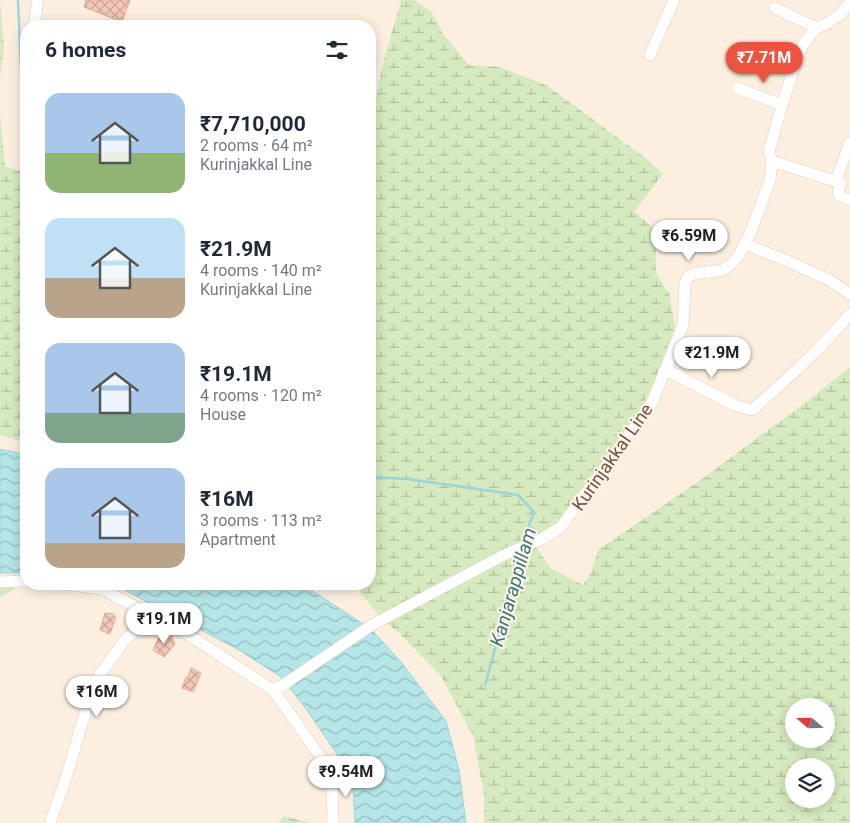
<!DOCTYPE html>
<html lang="en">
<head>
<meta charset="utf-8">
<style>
  body { margin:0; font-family:Roboto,sans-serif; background:#f6f6f7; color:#1f2937; height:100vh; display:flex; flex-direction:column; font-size:19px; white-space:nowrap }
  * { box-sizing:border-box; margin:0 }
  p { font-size:16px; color:#747a83 }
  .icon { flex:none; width:28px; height:28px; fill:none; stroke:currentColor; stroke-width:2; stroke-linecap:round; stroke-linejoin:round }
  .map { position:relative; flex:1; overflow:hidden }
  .details { position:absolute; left:20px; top:20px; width:356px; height:570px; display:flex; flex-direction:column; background:#fff; border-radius:20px; box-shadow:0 2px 12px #0003 }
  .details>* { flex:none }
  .needle { width:32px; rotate:290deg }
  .fabs { position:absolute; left:785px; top:698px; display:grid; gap:10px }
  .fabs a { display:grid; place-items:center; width:50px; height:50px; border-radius:50%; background:#fff; box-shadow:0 2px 12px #0003; font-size:25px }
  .price { position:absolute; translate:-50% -42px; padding:0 11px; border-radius:18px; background:#fff; color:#222; font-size:16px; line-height:32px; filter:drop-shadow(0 1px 2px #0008) }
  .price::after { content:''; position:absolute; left:50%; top:30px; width:15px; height:11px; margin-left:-8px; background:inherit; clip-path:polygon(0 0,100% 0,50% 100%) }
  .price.selected { background:#ec5440; color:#fff }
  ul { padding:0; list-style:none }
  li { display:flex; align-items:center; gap:15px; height:125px; padding:0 25px }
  li span { display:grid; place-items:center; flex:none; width:140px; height:100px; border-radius:15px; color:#555 }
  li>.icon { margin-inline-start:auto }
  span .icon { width:60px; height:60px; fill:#fffc; stroke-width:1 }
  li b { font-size:21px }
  h2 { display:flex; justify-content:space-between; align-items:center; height:60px; padding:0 25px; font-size:21px }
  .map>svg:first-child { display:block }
  .wetland { fill:url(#wetland-marsh); fill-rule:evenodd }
  .water { fill:url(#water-waves); stroke:#9ad6d9 }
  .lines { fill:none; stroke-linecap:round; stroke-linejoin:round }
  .stream { stroke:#9ad6d9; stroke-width:2.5 }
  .building { fill:url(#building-cross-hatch); stroke:#e6ac97 }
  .street-casing { stroke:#e3ccbf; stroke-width:12 }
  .street { stroke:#fff; stroke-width:11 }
  .labels { text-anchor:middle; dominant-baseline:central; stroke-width:4; stroke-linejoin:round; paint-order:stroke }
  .street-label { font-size:18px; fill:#745247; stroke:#fff3e7 }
  .water-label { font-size:19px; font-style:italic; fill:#3a777b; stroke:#fff3e7 }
</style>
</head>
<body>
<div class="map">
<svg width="850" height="823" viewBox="0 0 850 823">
  <defs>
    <pattern id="wetland-marsh" width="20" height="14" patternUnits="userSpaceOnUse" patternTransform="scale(1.25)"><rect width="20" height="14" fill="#d5eabe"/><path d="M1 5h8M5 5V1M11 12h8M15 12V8" fill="none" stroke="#b1c09c"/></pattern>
    <pattern id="water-waves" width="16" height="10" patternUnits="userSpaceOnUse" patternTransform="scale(1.25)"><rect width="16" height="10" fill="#b4e5e7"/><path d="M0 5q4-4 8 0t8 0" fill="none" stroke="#97bcbd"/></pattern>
    <pattern id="building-cross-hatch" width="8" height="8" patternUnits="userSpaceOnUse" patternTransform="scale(1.25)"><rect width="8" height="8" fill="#f3c8b7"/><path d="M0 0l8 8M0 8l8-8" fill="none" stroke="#c9a597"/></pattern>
  </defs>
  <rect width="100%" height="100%" fill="#fdefe0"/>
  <path class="wetland" d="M0 0 4 48 0 78Z
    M401 0H414L431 11 443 34 469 65 500 67 546 85 647 159 663 174 634 212 656 230V273L670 295 675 327 660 367 642 409 558 527 531 539 550 568 583 585 591 573 598 550 698 482 806 402 850 367V823H484V795L473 736 441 676 401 635 381 618 353 584H370V128L383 63ZM794 706H826V739H794ZM794 766H826V799H794Z
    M0 112 5 166 26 173V443L0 435Z
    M20 586 0 597V587Z
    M284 816 311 823H278Z"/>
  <path class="water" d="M0 449 26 454V573H0Z
    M113 584H302L371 629 401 662 446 721 459 770 466 823H355L353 789 335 751 304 706 281 677 239 650Z"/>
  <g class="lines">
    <path class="stream" d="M18 0 23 117 26 139
      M370 477 408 479 518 495 534 512 529 525 525 541
      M485 685 522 551"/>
  </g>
  <path class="building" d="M86 0H130L122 22 84 7Z
    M105 613 113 614 116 617 110 634 100 630Z
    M170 633 171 634 175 644 164 657 153 650 159 637Z
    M191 668 201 673 193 692 182 688 186 677 188 678Z"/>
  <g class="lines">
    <g class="street-casing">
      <path id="street" d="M775 8 817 28
        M34 26 38 0
        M650 55 674 0
        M737 88 782 105
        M772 161 841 183 838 193 840 196 850 200
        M836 181 850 142
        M745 244 790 262 829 280 850 294
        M665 369 734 405 752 410C786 380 821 349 850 314
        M0 582 26 581
        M62 584 102 589 187 634 273 690 332 773 333 823
        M273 690 283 685 372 625 504 555 542 539 561 527 652 403 683 325 685 283 688 277 693 274 723 270 733 263 739 255 750 234 770 180 772 161 769 151 782 105 796 62 803 45 810 35 817 28 826 24 841 14 850 2
        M50 823 67 775 91 693 99 676 125 640 152 615"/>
    </g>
    <use href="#street" class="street"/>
  </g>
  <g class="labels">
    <g class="street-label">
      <text transform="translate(612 457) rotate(-55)">Kurinjakkal Line</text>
    </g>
    <g class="water-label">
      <text transform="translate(513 587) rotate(-74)">Kanjarappillam</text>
    </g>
  </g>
</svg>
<div class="fabs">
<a><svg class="needle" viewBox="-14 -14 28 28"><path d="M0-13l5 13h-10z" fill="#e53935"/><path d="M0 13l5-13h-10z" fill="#747a83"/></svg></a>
<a><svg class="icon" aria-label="layers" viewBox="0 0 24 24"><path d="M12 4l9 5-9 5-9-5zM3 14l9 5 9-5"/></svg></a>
</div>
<b class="price selected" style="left:764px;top:84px">₹7.71M</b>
<b class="price" style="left:689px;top:262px">₹6.59M</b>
<b class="price" style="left:712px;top:379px">₹21.9M</b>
<b class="price" style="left:164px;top:645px">₹19.1M</b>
<b class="price" style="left:97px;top:718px">₹16M</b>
<b class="price" style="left:346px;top:798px">₹9.54M</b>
<section class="details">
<h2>6 homes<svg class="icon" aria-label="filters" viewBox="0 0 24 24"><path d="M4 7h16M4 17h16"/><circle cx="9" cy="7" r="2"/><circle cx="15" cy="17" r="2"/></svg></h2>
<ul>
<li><span style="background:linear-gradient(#a9c7e8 60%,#8fb573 0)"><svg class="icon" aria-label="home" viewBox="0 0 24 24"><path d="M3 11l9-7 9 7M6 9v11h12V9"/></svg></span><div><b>₹7,710,000</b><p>2 rooms · 64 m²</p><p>Kurinjakkal Line</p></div></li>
<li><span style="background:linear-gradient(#bfe0f5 60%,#b9a48a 0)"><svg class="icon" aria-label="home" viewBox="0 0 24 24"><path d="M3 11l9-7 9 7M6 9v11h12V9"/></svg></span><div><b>₹21.9M</b><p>4 rooms · 140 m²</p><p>Kurinjakkal Line</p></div></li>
<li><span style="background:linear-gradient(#a9c7e8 70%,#7fa58c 0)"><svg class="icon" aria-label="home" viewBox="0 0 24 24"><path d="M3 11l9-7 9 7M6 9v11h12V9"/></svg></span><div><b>₹19.1M</b><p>4 rooms · 120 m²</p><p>House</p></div></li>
<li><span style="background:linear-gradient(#a9c7e8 75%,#b9a48a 0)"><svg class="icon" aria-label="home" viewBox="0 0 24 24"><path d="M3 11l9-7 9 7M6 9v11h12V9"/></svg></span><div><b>₹16M</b><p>3 rooms · 113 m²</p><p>Apartment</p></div></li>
</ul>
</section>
</div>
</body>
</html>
